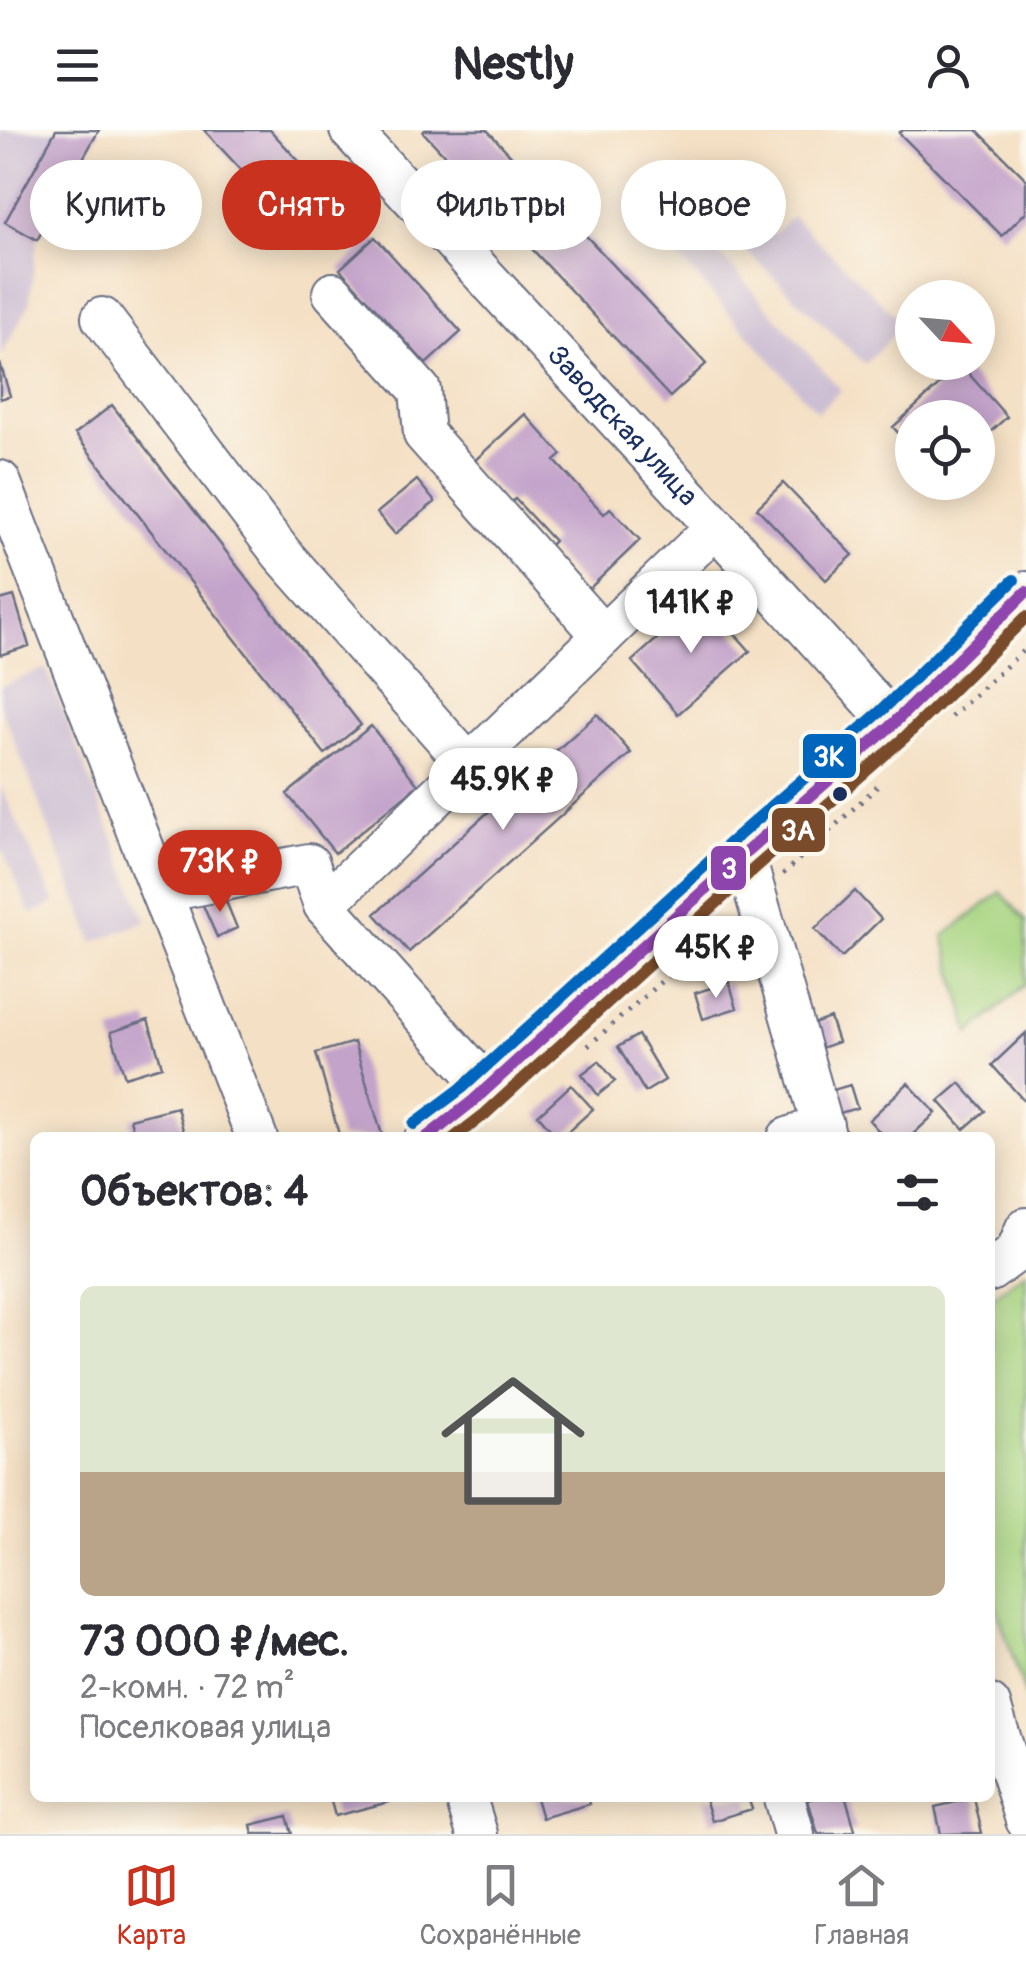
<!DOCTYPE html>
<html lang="ru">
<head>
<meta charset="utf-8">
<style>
  body { margin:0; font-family:Pangolin,sans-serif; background:#f7f7f7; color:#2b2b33; height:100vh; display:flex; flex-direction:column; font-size:38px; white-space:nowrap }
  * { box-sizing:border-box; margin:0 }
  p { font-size:32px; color:#7c7c81 }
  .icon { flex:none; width:55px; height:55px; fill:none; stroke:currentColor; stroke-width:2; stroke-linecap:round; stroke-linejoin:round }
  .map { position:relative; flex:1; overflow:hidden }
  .details { position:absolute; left:30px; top:1002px; width:965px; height:670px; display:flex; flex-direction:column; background:#fff; border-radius:15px; box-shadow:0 5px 25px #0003 }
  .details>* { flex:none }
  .hud { position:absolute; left:30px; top:30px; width:968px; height:90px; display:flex; gap:20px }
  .needle { width:65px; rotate:116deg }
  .controls { position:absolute; left:895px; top:150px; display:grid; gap:20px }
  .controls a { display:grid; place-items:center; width:100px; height:100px; border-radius:50%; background:#fff; box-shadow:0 5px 25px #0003; font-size:50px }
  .price { position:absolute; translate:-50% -85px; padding:0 22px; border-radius:35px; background:#fff; color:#222; font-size:32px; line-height:65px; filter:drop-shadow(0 2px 5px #0008) }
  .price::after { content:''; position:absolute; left:50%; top:60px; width:30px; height:22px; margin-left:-15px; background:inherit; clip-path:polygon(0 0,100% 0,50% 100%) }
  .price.on { background:#c8321e; color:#fff }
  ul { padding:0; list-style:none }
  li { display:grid; align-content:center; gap:20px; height:530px; padding:0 50px }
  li+li { border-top:2px solid #e1e1e2 }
  li span { display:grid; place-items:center; height:310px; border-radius:15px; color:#555 }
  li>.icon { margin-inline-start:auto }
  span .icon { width:180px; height:180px; fill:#fffc; stroke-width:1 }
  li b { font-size:42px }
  h2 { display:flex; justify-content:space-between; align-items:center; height:120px; padding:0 50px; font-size:42px }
  .pill { padding:0 35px; border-radius:45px; background:#fff; box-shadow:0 5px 25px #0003; font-size:35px; line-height:90px }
  .pill.on { background:#c8321e; color:#fff }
  header { display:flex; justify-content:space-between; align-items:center; height:130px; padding:0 50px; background:#fff; font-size:45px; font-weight:800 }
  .tab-bar { display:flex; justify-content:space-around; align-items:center; height:140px; border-top:2px solid #e1e1e2; background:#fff; font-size:28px; color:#7c7c81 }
  .tab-bar a { display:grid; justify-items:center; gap:5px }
  .tab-bar .on { color:#c8321e }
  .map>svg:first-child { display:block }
  .industrial { fill:#ccbed3 }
  .green { fill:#a7d481; stroke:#618270; stroke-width:2.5 }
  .building { fill:#c3a3ca }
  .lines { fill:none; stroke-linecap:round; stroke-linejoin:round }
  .minor-casing { stroke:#676d82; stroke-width:44 }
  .path { stroke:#676d82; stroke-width:5; stroke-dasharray:2.5 8; stroke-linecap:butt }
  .minor { stroke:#fff; stroke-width:40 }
  .bus-1-casing { stroke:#fbf7ec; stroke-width:20 }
  .bus-2-casing { stroke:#fbf7ec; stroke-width:20 }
  .bus-3-casing { stroke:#fbf7ec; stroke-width:20 }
  .bus-1 { stroke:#8e44ad; stroke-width:12 }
  .bus-2 { stroke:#7a4b2a; stroke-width:12 }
  .bus-3 { stroke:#0065bd; stroke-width:12 }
  .bus-dot { fill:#1b2f5e; stroke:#fbf7ec; stroke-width:4 }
  .labels { text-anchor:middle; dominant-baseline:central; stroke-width:8; stroke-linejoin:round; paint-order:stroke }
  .street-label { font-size:28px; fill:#1b2f5e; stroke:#fbf7ec }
  .line-badge { stroke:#fbf7ec; stroke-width:4 }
  .badge-label { font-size:28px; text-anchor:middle; font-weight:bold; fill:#fff }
</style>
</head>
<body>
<header><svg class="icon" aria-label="menu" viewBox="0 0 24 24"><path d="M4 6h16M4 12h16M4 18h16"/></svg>Nestly<svg class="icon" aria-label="person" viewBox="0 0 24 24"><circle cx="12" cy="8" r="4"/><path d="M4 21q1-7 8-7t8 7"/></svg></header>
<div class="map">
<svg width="1026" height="1704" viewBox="0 0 1026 1704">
  <rect width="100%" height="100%" fill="#fbf7ec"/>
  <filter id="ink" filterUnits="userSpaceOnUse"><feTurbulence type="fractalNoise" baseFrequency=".01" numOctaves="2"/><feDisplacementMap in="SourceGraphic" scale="20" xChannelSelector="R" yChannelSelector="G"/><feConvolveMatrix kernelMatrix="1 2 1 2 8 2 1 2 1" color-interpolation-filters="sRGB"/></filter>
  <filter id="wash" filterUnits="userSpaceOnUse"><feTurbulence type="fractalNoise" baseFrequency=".0048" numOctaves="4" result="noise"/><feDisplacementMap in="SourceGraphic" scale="40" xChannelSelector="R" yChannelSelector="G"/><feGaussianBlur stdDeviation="2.25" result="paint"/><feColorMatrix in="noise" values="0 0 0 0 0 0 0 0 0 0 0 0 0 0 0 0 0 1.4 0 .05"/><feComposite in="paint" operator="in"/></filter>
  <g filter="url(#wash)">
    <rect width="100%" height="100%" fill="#f4e0c4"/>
    <path class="industrial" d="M0 0H99L37 110 29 175 0 227Z
      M792 86 904 194 865 234 742 117 763 94 774 104Z
      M695 96 841 260 817 282 671 118Z
      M46 538 146 791 94 812 0 575V557Z
      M0 655 55 773 31 784 0 716Z"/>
    <path class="green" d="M1001 762 1026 791V854L970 904 944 806Z
      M1026 1141V1567L990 1458V1169Z"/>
    <g id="blocks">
      <path class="building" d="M56 0H99L37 110 5 92Z
        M204 0H270L308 41 273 74Z
        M425 0H487L706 234 670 267 423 2Z
        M903 0H977L1026 49V82L1002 106 899 3Z
        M375 107 461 202 426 234 340 139Z
        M0 233 10 266 0 269Z
        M961 235 1007 287 978 313V288H912V318L893 297Z
        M112 275 361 595 325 624 75 304Z
        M525 284 562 325 555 331 604 384 610 378 640 410 588 460 548 417 554 411 515 369 510 373 472 333Z
        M417 350 435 372 395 404 377 383Z
        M783 353 853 425 826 450 757 378Z
        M14 466 29 516 0 525V470Z
        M703 468 750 521 678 584 632 531Z
        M597 584 631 623 409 822 375 784Z
        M371 596 418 655 335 723 287 664Z
        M855 761 881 789 842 827 815 799Z
        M223 764 237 798 217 807 202 773Z
        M729 852 737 878 703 889 695 863Z
        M830 888 838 912 821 918 813 894Z
        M148 890 162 936 125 947 111 902Z
        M1026 903V973L992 935Z
        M638 905 665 950 645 962 618 917Z
        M354 912 382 1005 373 1008H340L316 923Z
        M599 931 615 951 598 965 582 944Z
        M908 953 936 983 909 1008H885L869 990Z
        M960 953 985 981 964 999 939 971Z
        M571 955 593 979 561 1008H558L538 985Z
        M850 955 857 978 840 983 833 960Z
        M177 977 185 1008H135L130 989Z
        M330 1668H388L389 1672 335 1686Z
        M536 1668H588L590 1674 542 1688Z
        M705 1668H748L752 1679 712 1691Z
        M815 1668H846L855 1700 841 1704H818L808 1670Z
        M974 1668 982 1703 941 1704 935 1677Z
        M287 1686 292 1704H253L251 1695Z"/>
    </g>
  </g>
  <g filter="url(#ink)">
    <use href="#blocks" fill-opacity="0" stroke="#676d82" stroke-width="2.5"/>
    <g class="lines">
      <g class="minor-casing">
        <g id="minor">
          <path id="s1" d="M350 0 716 397 893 594"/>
          <path d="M333 163 420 260 424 304 603 506"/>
          <path d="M102 188 282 424 469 635"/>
          <path d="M0 351 257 1008"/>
          <path d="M744 724 826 1008"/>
          <path d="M161 762 309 734 324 775"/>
          <path d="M488 958 324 775 716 397"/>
          <path d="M425 1008 473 971 744 724 893 594 1026 462"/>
          <path d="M788 1008 823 995"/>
          <path d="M990 1141 1016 1122 1026 1098"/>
          <path d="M990 1575 1026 1690"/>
          <path d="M466 1668 477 1704"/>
          <path d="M784 1668 794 1704"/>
        </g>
      </g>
      <path class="path" d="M951 587 1026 518
        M783 744 881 653
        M588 916 730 791"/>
      <use href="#minor" class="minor"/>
      <g class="bus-1-casing">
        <path id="bus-1" d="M426 1008 473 971 744 724 893 594 1026 462"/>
      </g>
      <g class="bus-2-casing">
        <path id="bus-2" d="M454 1008 485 984 756 737 905 607 1026 487"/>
      </g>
      <g class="bus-3-casing">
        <path id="bus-3" d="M414 994 462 958 732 711 881 581 1014 450"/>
      </g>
      <use href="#bus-1" class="bus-1"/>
      <use href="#bus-2" class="bus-2"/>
      <use href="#bus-3" class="bus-3"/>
    </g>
  </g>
  <circle class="bus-dot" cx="840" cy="664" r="9"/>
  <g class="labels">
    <g class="street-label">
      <text stroke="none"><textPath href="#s1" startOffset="402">Заводская улица</textPath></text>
    </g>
  </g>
  <g class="line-badge">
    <rect x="801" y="602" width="57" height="48" rx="10" fill="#0065bd"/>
    <rect x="770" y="676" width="57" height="48" rx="10" fill="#7a4b2a"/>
    <rect x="709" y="714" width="39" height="48" rx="10" fill="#8e44ad"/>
  </g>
  <g class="badge-label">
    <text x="829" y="636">3К</text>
    <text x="798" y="710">3А</text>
    <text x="729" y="748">3</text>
  </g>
</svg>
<div class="controls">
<a><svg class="needle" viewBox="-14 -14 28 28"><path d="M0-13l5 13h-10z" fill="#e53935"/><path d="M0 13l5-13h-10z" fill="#7c7c81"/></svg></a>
<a><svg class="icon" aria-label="locate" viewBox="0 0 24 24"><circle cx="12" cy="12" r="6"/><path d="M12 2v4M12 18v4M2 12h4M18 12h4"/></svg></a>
</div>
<b class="price" style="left:691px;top:526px">141K ₽</b>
<b class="price" style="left:503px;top:703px">45.9K ₽</b>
<b class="price on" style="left:220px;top:785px">73K ₽</b>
<b class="price" style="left:716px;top:871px">45K ₽</b>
<div class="hud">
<a class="pill">Купить</a>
<a class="pill on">Снять</a>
<a class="pill">Фильтры</a>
<a class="pill">Новое</a>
</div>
<section class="details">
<h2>Объектов: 4<svg class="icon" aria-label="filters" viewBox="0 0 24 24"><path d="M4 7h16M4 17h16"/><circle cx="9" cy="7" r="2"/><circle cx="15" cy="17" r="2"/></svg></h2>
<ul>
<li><span style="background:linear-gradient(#dfe7d0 60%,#b9a48a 0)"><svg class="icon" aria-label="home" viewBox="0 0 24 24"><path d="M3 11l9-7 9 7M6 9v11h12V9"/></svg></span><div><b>73 000 ₽/мес.</b><p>2-комн. · 72 m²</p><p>Поселковая улица</p></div></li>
</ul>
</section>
</div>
<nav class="tab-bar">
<a class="on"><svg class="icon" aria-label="map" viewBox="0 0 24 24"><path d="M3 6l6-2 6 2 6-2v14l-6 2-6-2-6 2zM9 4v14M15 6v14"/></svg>Карта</a>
<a><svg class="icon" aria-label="saved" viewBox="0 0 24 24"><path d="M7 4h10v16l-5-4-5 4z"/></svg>Сохранённые</a>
<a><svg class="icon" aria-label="home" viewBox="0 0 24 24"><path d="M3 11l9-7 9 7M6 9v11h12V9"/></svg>Главная</a>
</nav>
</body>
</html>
